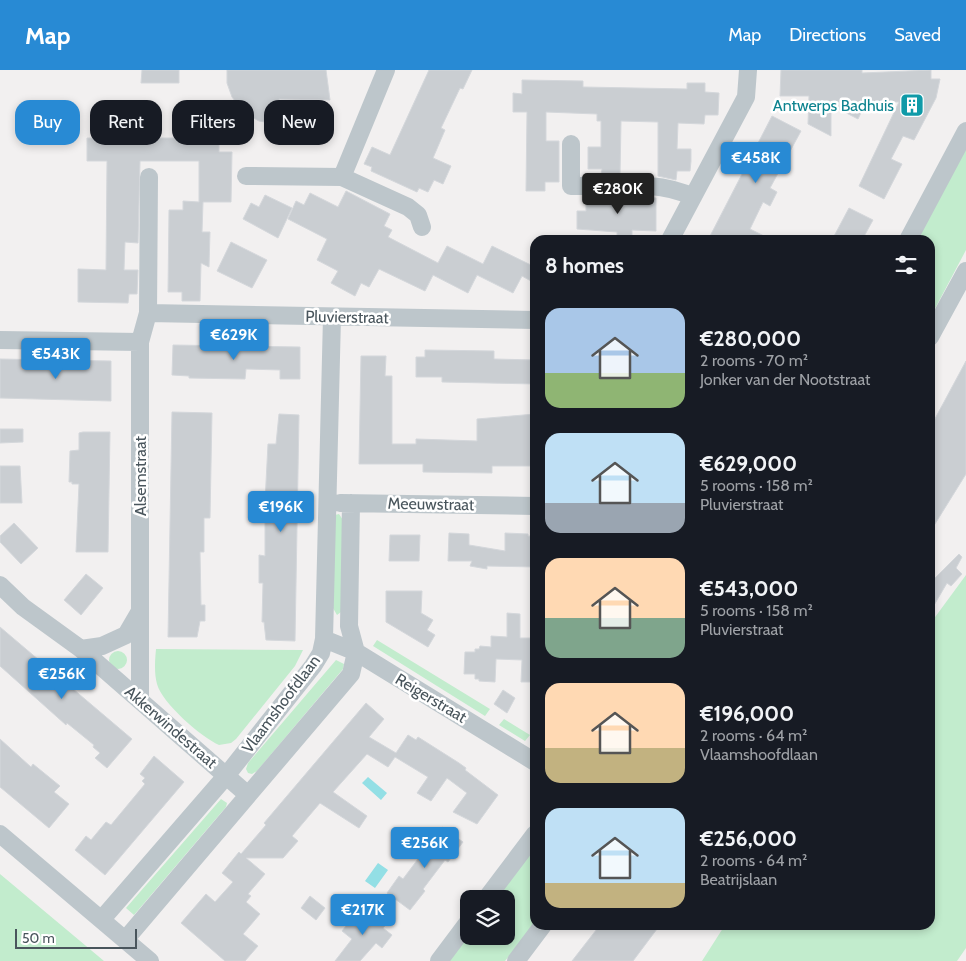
<!DOCTYPE html>
<html lang="en">
<head>
<meta charset="utf-8">
<style>
  body { margin:0; font-family:Cabin,sans-serif; background:#242831; color:#f1f3f6; height:100vh; display:flex; flex-direction:column; font-size:19px; white-space:nowrap }
  * { box-sizing:border-box; margin:0 }
  p { font-size:16px; color:#9ea1a6 }
  .icon { flex:none; width:28px; height:28px; fill:none; stroke:currentColor; stroke-width:2; stroke-linecap:round; stroke-linejoin:round }
  .map { position:relative; flex:1; overflow:hidden }
  .sheet { position:absolute; left:530px; top:165px; width:405px; height:695px; display:flex; flex-direction:column; background:#171b24; border-radius:15px; box-shadow:0 2px 8px #0003 }
  .sheet>* { flex:none }
  .guide { position:absolute; left:15px; top:30px; width:440px; height:45px; display:flex; gap:10px }
  .buttons { position:absolute; left:460px; top:820px; display:grid; gap:10px }
  .buttons a { display:grid; place-items:center; width:55px; height:55px; border-radius:10px; background:#171b24; box-shadow:0 2px 8px #0003; font-size:25px }
  .scale { position:absolute; left:15px; bottom:12px; width:122px; box-sizing:border-box; padding-left:5px; border:2px solid #49555c; border-top:0; font-size:14px; line-height:18px; white-space:nowrap; color:#49555c; -webkit-text-stroke:4px #fff; paint-order:stroke }
  .price { position:absolute; translate:-50% -42px; padding:0 11px; border-radius:5px; background:#288ad4; color:#fff; font-size:16px; line-height:32px; filter:drop-shadow(0 1px 2px #0008) }
  .price::after { content:''; position:absolute; left:50%; top:30px; width:15px; height:11px; margin-left:-8px; background:inherit; clip-path:polygon(0 0,100% 0,50% 100%) }
  .price.selected { background:#222; color:#fff }
  ul { padding:0; list-style:none }
  li { display:flex; align-items:center; gap:15px; height:125px; padding:0 15px }
  li span { display:grid; place-items:center; flex:none; width:140px; height:100px; border-radius:15px; color:#555 }
  li>.icon { margin-inline-start:auto }
  span .icon { width:60px; height:60px; fill:#fffc; stroke-width:1 }
  li b { font-size:21px }
  h2 { display:flex; justify-content:space-between; align-items:center; height:60px; padding:0 15px; font-size:21px }
  .pill { padding:0 18px; border-radius:15px; background:#171b24; box-shadow:0 2px 8px #0003; font-size:18px; line-height:45px }
  .pill.selected { background:#288ad4; color:#fff }
  header { display:flex; align-items:center; gap:30px; box-sizing:border-box; height:70px; padding:0 25px; background:#288ad4; color:#fff }
  header strong { font-size:24px }
  nav { display:flex; gap:28px; margin-inline-start:auto; font-size:18px }
  .map>svg:first-child { display:block }
  .green { fill:#c2eccd }
  .water { fill:#93dfe5 }
  .building { fill:#caced2; stroke:#d4d7db }
  .lines { fill:none; stroke-linecap:round; stroke-linejoin:round }
  .minor { stroke:#bdc6cb; stroke-width:18 }
  .labels { text-anchor:middle; dominant-baseline:central; stroke-width:5; stroke-linejoin:round; paint-order:stroke }
  .culture-label { font-size:16px; fill:#0d838f; stroke:#fff; text-anchor:end }
  .street-label { font-size:16px; fill:#49555c; stroke:#fff }
</style>
</head>
<body>
<header>
<strong>Map</strong>
<nav><a>Map</a><a>Directions</a><a>Saved</a></nav>
</header>
<div class="map">
<svg width="966" height="891" viewBox="0 0 966 891">
  <rect width="100%" height="100%" fill="#f2f0f0"/>
  <path class="green" d="M966 76V180L930 248V170H916Z
    M339 444 343 450 341 542 337 545 333 538 335 445Z
    M966 505V878L957 891H702L725 855H930V554Z
    M377 570 490 639 485 646 373 576Z
    M156 579 303 580 295 596 236 669 231 673 219 675C201 667 162 633 157 614 154 603 155 590 156 579Z
    M109 590a9 9 0 1 1 18 0a9 9 0 1 1-18 0Z
    M336 590 344 594 343 599 257 701 252 704 248 703 246 699 248 693Z
    M504 649 530 665 525 671 499 655Z
    M221 729 227 733 226 737 134 845 126 838Z
    M535 773V853L505 891H449L469 864V866H506V829H495Z
    M0 804 104 891H0Z"/>
  <path class="water" d="M368 707 387 723 381 730 362 713Z
    M378 793 388 800 375 818 365 811Z"/>
  <path class="building" d="M142 0H179V13H141Z
    M227 0H326L330 30 279 29 278 54 259 51 243 42 232 27 227 13Z
    M429 0H472L463 19 460 18 441 58 445 60 433 88 451 96 443 114 434 110 428 122 419 118 417 122 371 101 372 97 364 94 372 77 390 85Z
    M781 0H862V3L931 0V9H940L936 28 914 70 903 66 891 89 902 94 884 129 859 116 899 32H866L858 49 831 35V66L808 54 809 26H780Z
    M522 10 583 11V17L687 19V13H705V22L719 23 718 45H705L704 54 678 53 677 79H691V91L690 101H677L676 110 658 106V52L621 51 620 105H601L602 99H588V77H601V51H597V44L546 42V71H559V112H545V121H526L527 42H513V23L522 24Z
    M772 46 801 61 770 118 777 122 770 136 763 132 750 159 772 170H708Z
    M87 68H182V73H219V82H232L231 132H203L202 162H210L209 197 201 193 200 231H182V222H168L169 140H183V131L199 132V91H140L138 173 125 172 124 200H138L137 224H129L128 233 78 232V199L106 200 107 91H87Z
    M346 121 390 144 384 156 392 160 388 167 438 193 447 176 483 194 492 176 535 197V203L531 211 522 206 513 223 477 205 468 223 433 205 425 221 379 199 369 217 361 213 355 226 331 213 338 201 317 190 327 169 288 149 296 131 304 135 310 123 338 137Z
    M265 125 292 138 278 168 243 149 251 133 259 137Z
    M601 126 656 128V161L632 160V169H617V162L577 159V141H586V127Z
    M849 138 873 150 862 170H832Z
    M231 172 267 190 252 218 217 201Z
    M173 275 300 277V309H280V300L246 299 245 309 189 308V306L172 305Z
    M425 280 494 281V289L535 290V314L442 312V307H416V287H425Z
    M361 286H386L385 306H392V374H416V369L477 371V349L535 344V396H492V403L423 402V394H359Z
    M0 289 111 291V331L0 328Z
    M966 291V404L930 462V358Z
    M172 342 212 343 210 448H204V482H200L201 535H205V551H200L197 567H168Z
    M279 344 299 345 295 571 266 570 264 552H262L263 513H259V485L265 486V449H259L260 432H265L268 374H276Z
    M0 359H23V372L0 373Z
    M83 362H110L108 482H76L79 414H72V412H69L70 381 79 380V363Z
    M0 396H20L22 433H0Z
    M14 453 38 478 21 494 0 472V466Z
    M449 463 469 464V475L505 481V463L528 464V466H535V497L487 496V499L470 496 472 491H448Z
    M390 465H420L419 491H389Z
    M959 484 962 487 956 498 962 504 951 516 947 513 930 542V513Z
    M86 504 103 518 81 545 64 530Z
    M386 521H422L421 543 433 550 427 560 435 565 428 577 386 552Z
    M507 543 520 544V568H535V612H521L522 590 496 589 495 612 479 611V609H475V604H464L465 582H475V579H479L480 576 491 577V566L507 567Z
    M0 557 132 669 107 698 95 688 100 683 93 677 94 675 67 653 66 655 0 596Z
    M503 620 515 628 507 643 494 634Z
    M366 633 384 649 369 667 396 683 408 665 416 670 418 667 459 693 466 698 465 700 498 725 477 754 453 742 467 723 447 708 431 731 417 723 428 707 395 687 388 697 367 684 333 722 367 746 359 758 320 733 292 766 298 771 283 788H246L265 804 248 824 251 826 246 832 260 844 243 864 258 876 245 891H225L181 853 206 824 215 832 233 812 222 803 239 782 241 784 266 755 264 753Z
    M0 669 31 697 33 694 60 716 54 722 69 734 49 758 0 717Z
    M154 686 184 712 105 805 75 780 86 766 91 770 106 752 111 755 145 714 142 711 145 708 140 704Z
    M442 757 463 772 448 792 445 790 423 819 425 821 410 840 387 823 399 806 403 809Z
    M310 826 325 838 316 850 301 838Z
    M362 836 386 855 383 858 392 865 382 878 376 873 360 891H335L352 869 342 861Z
    M600 855H660L633 891H572Z"/>
  <g class="lines">
    <path class="minor" d="M571 74V116C610 117 657 109 693 127
      M246 106 342 107 408 137 418 145 422 157
      M342 107 386 0
      M670 170 746 27 748 0
      M908 170 966 61
      M148 243 149 107
      M930 267 966 201
      M0 270 140 272 148 243 535 250
      M340 433 535 436
      M0 515 23 537 81 579 248 725
      M324 569 356 582 535 692
      M81 579 102 576 126 565 140 541
      M140 630V272
      M0 764 150 891
      M486 829 535 764
      M102 849 226 706 313 596 321 583 324 569 332 247
      M125 870 351 604 356 582 349 556 351 433
      M439 891 469 851
      M516 891 543 855"/>
  </g>
  <defs>
    <g id="building-square" transform="scale(1.25)"><rect x="-9" y="-9" width="18" height="18" rx="4" fill="#0f9aa8" stroke="#fff"/><path d="M-4-6H4V6H1V3H-1V6H-4ZM-2.5-4.3h1.7v1.8h-1.7ZM.8-4.3h1.7v1.8H.8ZM-2.5-1h1.7V.8h-1.7ZM.8-1h1.7V.8H.8Z" fill="#fff"/></g>
  </defs>
  <g fill-rule="evenodd">
    <use href="#building-square" x="912" y="35"/>
  </g>
  <g class="labels">
    <g class="culture-label">
      <text x="894" y="35">Antwerps Badhuis</text>
    </g>
    <g class="street-label">
      <text transform="translate(347 247) rotate(1)">Pluvierstraat</text>
      <text transform="translate(140 406) rotate(-90)">Alsemstraat</text>
      <text transform="translate(431 434) rotate(1)">Meeuwstraat</text>
      <text transform="translate(431 628) rotate(31)">Reigerstraat</text>
      <text transform="translate(281 634) rotate(-53)">Vlaamshoofdlaan</text>
      <text transform="translate(171 657) rotate(41)">Akkerwindestraat</text>
    </g>
  </g>
</svg>
<div class="buttons">
<a><svg class="icon" aria-label="layers" viewBox="0 0 24 24"><path d="M12 4l9 5-9 5-9-5zM3 14l9 5 9-5"/></svg></a>
</div>
<div class="scale">50 m</div>
<b class="price" style="left:756px;top:114px">€458K</b>
<b class="price selected" style="left:618px;top:145px">€280K</b>
<b class="price" style="left:234px;top:291px">€629K</b>
<b class="price" style="left:56px;top:310px">€543K</b>
<b class="price" style="left:281px;top:463px">€196K</b>
<b class="price" style="left:62px;top:630px">€256K</b>
<b class="price" style="left:425px;top:799px">€256K</b>
<b class="price" style="left:363px;top:866px">€217K</b>
<div class="guide">
<a class="pill selected">Buy</a>
<a class="pill">Rent</a>
<a class="pill">Filters</a>
<a class="pill">New</a>
</div>
<section class="sheet">
<h2>8 homes<svg class="icon" aria-label="filters" viewBox="0 0 24 24"><path d="M4 7h16M4 17h16"/><circle cx="9" cy="7" r="2"/><circle cx="15" cy="17" r="2"/></svg></h2>
<ul>
<li><span style="background:linear-gradient(#a9c7e8 65%,#8fb573 0)"><svg class="icon" aria-label="home" viewBox="0 0 24 24"><path d="M3 11l9-7 9 7M6 9v11h12V9"/></svg></span><div><b>€280,000</b><p>2 rooms · 70 m²</p><p>Jonker van der Nootstraat</p></div></li>
<li><span style="background:linear-gradient(#bfe0f5 70%,#9aa5b1 0)"><svg class="icon" aria-label="home" viewBox="0 0 24 24"><path d="M3 11l9-7 9 7M6 9v11h12V9"/></svg></span><div><b>€629,000</b><p>5 rooms · 158 m²</p><p>Pluvierstraat</p></div></li>
<li><span style="background:linear-gradient(#ffd9b3 60%,#7fa58c 0)"><svg class="icon" aria-label="home" viewBox="0 0 24 24"><path d="M3 11l9-7 9 7M6 9v11h12V9"/></svg></span><div><b>€543,000</b><p>5 rooms · 158 m²</p><p>Pluvierstraat</p></div></li>
<li><span style="background:linear-gradient(#ffd9b3 65%,#c2b280 0)"><svg class="icon" aria-label="home" viewBox="0 0 24 24"><path d="M3 11l9-7 9 7M6 9v11h12V9"/></svg></span><div><b>€196,000</b><p>2 rooms · 64 m²</p><p>Vlaamshoofdlaan</p></div></li>
<li><span style="background:linear-gradient(#bfe0f5 75%,#c2b280 0)"><svg class="icon" aria-label="home" viewBox="0 0 24 24"><path d="M3 11l9-7 9 7M6 9v11h12V9"/></svg></span><div><b>€256,000</b><p>2 rooms · 64 m²</p><p>Beatrijslaan</p></div></li>
</ul>
</section>
</div>
</body>
</html>
